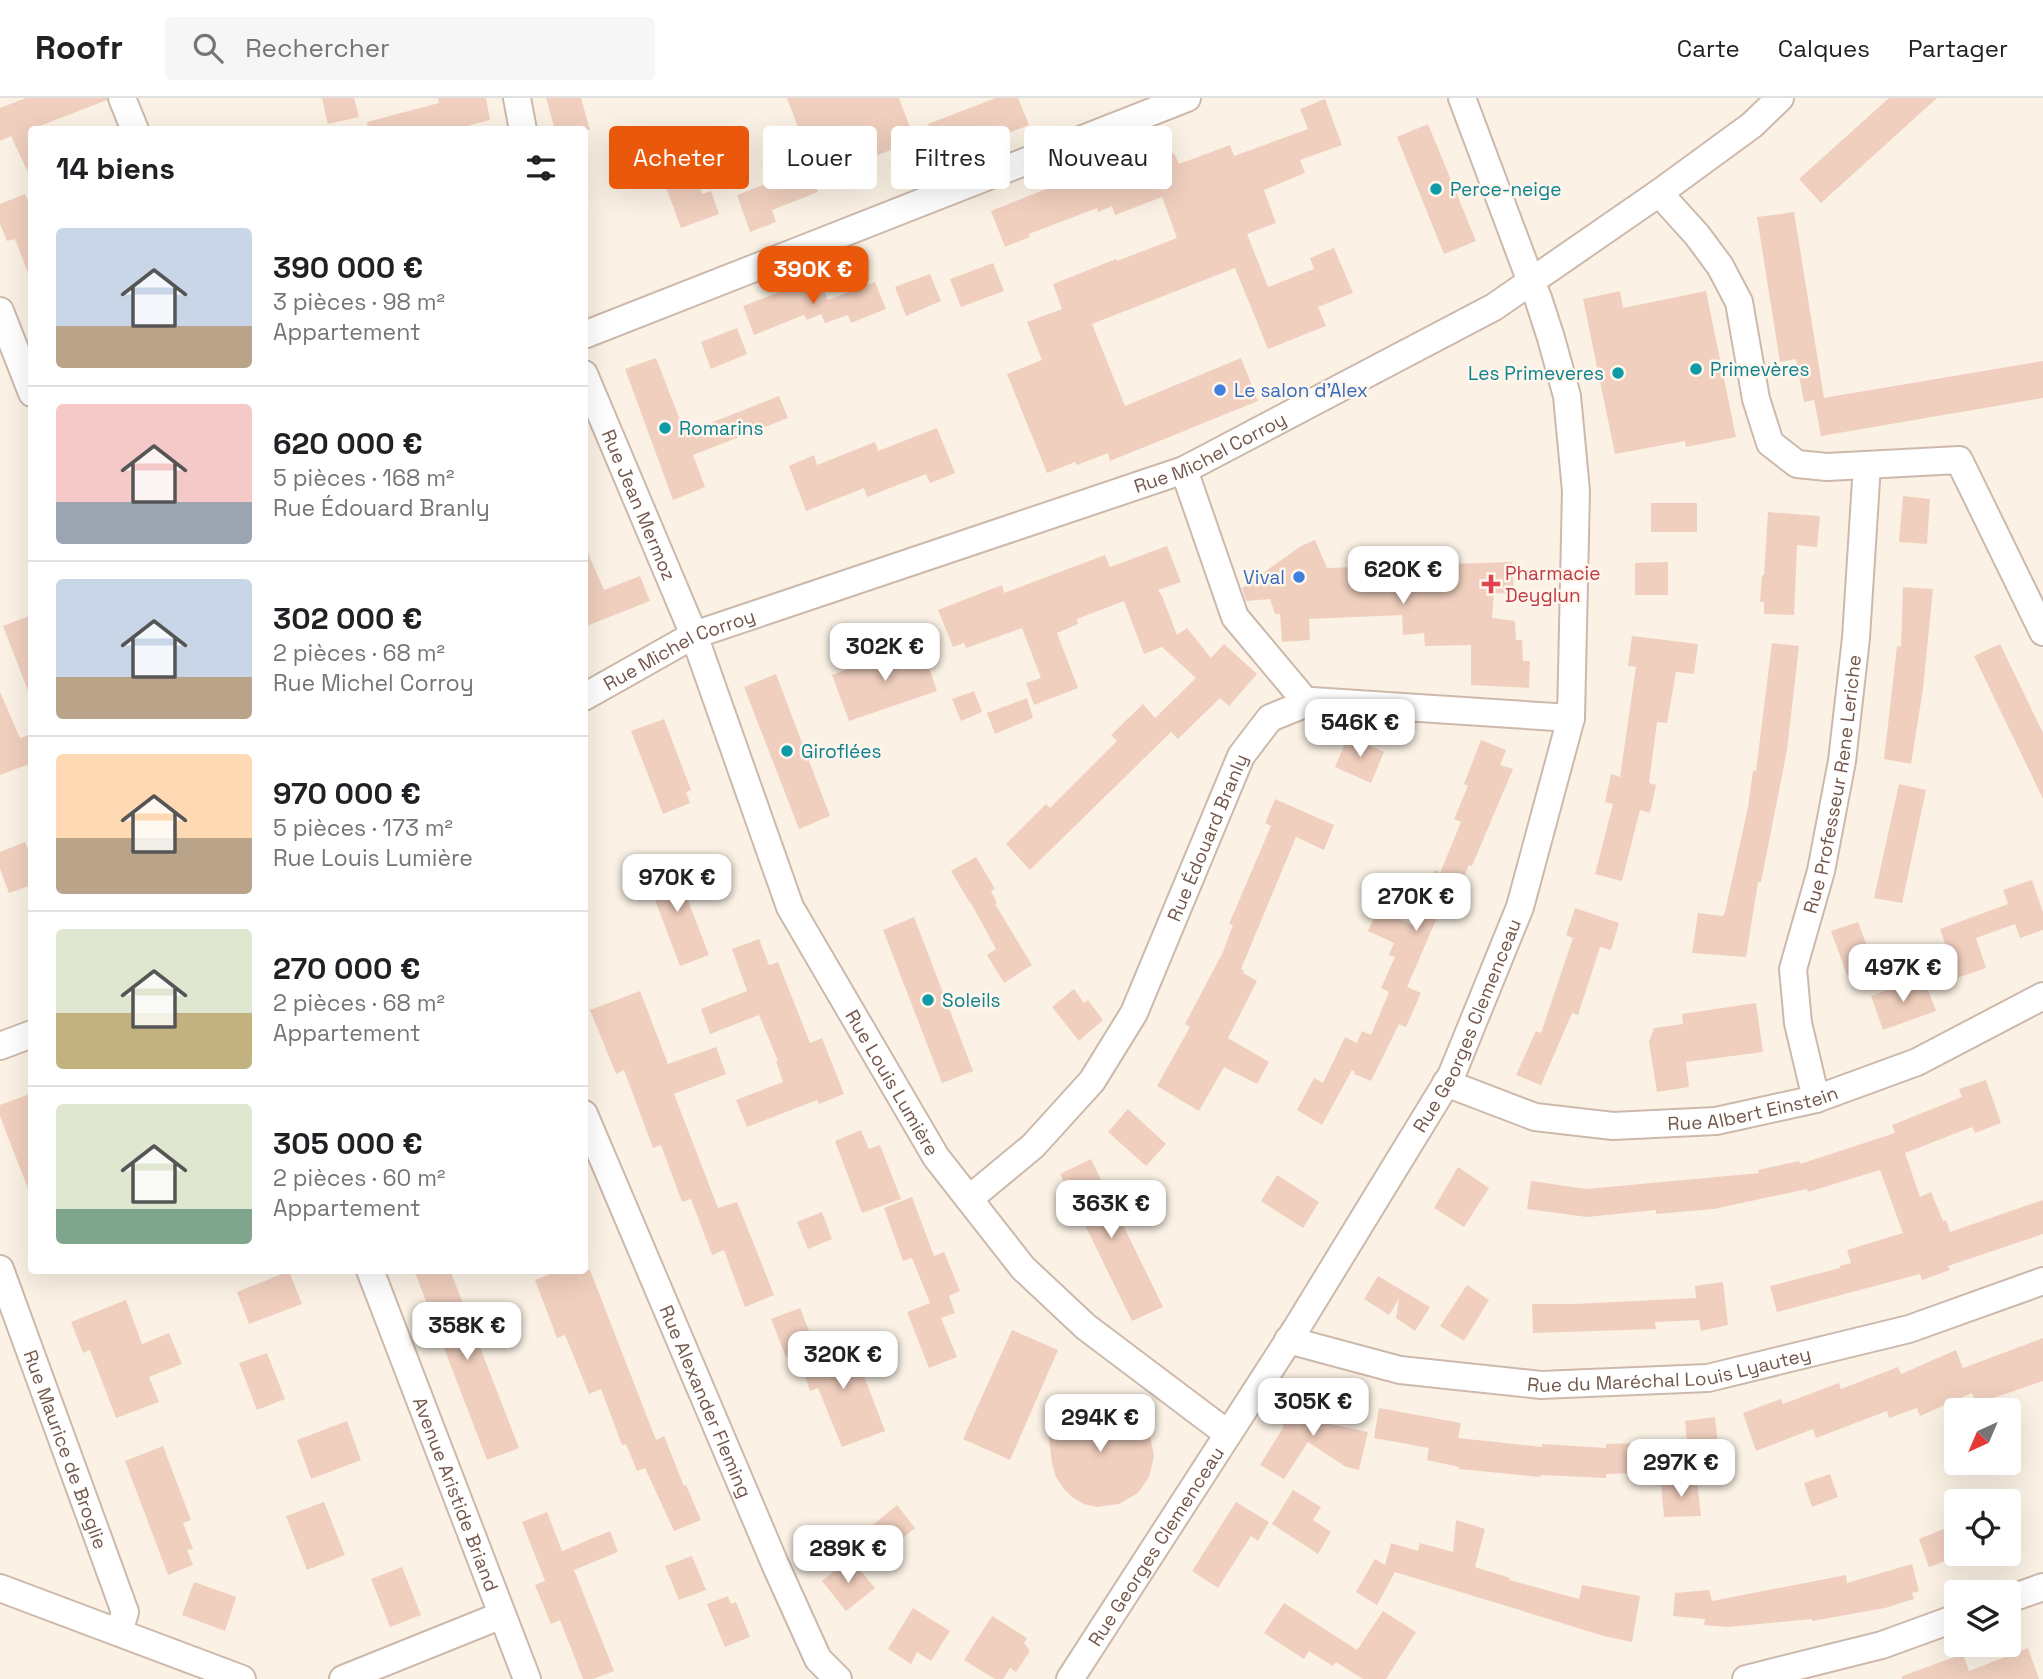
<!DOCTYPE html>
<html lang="fr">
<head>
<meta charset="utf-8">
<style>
  body { margin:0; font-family:"Space Grotesk",sans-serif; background:#f6f6f6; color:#202124; height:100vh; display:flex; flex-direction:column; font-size:26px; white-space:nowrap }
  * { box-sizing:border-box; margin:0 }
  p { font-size:23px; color:#757577 }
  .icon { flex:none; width:38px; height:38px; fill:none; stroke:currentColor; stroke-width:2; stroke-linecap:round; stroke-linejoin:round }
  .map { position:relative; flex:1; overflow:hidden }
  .drawer { position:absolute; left:28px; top:28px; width:560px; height:1148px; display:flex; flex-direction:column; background:#fff; border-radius:7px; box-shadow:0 7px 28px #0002 }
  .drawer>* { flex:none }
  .banner { position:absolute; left:609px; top:28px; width:665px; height:63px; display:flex; gap:14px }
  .needle { width:46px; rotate:224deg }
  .buttons { position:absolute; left:1944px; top:1300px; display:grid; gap:14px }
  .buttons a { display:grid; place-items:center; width:77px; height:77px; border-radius:7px; background:#fff; box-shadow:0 7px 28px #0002; font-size:35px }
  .price { position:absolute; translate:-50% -60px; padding:0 16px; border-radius:14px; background:#fff; color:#222; font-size:23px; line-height:46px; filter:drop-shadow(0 2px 4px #0008) }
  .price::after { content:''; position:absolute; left:50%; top:42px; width:21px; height:16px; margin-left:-10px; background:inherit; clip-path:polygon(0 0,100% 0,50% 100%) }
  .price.active { background:#ea580c; color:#fff }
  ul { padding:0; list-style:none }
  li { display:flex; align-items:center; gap:21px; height:175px; padding:0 28px }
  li+li { border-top:2px solid #e0e0e0 }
  li span { display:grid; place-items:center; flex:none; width:196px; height:140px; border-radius:7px; color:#555 }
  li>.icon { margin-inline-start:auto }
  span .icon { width:84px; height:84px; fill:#fffc; stroke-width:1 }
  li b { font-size:30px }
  h2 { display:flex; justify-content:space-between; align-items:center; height:84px; padding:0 28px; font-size:30px }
  .chip { padding:0 24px; border-radius:7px; background:#fff; box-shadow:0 7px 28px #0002; font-size:24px; line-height:63px }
  .chip.active { background:#ea580c; color:#fff }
  header { display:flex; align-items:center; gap:42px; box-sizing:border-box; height:98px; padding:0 35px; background:#fff; border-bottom:2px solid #e0e0e0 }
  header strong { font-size:33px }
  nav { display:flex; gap:38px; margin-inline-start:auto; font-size:24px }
  .search { width:490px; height:63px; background:#f6f6f6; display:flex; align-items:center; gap:18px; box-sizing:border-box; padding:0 24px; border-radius:7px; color:#757577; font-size:26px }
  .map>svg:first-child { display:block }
  .building { fill:#f0cfbe }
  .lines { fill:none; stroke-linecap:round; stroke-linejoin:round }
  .street-casing { stroke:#cdb9ac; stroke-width:30 }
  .street { stroke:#fff; stroke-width:26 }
  .culture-dot { fill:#0f9aa8; stroke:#fef6ec; stroke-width:2.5 }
  .shop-dot { fill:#3f7fe0; stroke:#fef6ec; stroke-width:2.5 }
  .health-dot { fill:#e0444e; stroke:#fef6ec; stroke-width:2.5 }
  .labels { text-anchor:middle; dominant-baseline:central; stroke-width:5; stroke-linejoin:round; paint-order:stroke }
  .culture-label { font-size:19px; fill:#0d838f; stroke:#fef6ec; text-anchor:start }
  .shop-label { font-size:19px; fill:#366cbe; stroke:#fef6ec; text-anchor:start }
  .street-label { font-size:19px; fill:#74584b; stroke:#fef6ec }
  .health-label { font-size:19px; fill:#be3a42; stroke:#fef6ec; text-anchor:start }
</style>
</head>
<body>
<header>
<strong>Roofr</strong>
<div class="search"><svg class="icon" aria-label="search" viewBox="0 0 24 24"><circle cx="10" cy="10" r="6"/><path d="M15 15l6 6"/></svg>Rechercher</div>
<nav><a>Carte</a><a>Calques</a><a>Partager</a></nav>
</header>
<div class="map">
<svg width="2043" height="1581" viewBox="0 0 2043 1581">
  <rect width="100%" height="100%" fill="#fbf2e5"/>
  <path class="building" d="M26 0H107V2L32 31V83L11 38 0 43V10Z
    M322 0H354L359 19 328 26Z
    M438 0H486L490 22 470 27 471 32H368L367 24 439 5Z
    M546 0H581L590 32H555Z
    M787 0H899L915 43 813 81 818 94 772 112 776 124 750 134 737 97 783 79 774 51 802 40Z
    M996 0H1018L1029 27 941 61 928 26Z
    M1889 0H1937L1821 105 1799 81Z
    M1325 1 1342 47 1300 62 1305 75 1264 92 1276 125 1247 136 1268 189 1314 171 1310 160 1334 150 1353 195 1318 209 1326 228 1268 251 1235 170 1092 226 1125 308 1241 260 1258 303 1110 363 1108 355 1077 367 1075 364 1047 375 1007 276 1042 262 1027 224 1062 211 1053 186 1116 161 1117 163 1177 140 1162 99 1115 117 1112 108 1098 114 1097 110 1029 136 1030 139 1005 149 991 113 1122 61 1127 73 1174 55 1179 66 1230 47 1234 58 1308 31 1300 11Z
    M1428 26 1476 143 1444 156 1397 39Z
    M693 71 702 96 711 93 719 116 681 130 663 81Z
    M25 96 32 111V179L30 180 15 141 7 143 0 126V106Z
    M1794 114 1824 300 1817 301 2043 263V300L1821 338 1814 302 1804 304 1796 261 1780 264 1757 119Z
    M993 165 1004 193 961 209 950 181Z
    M930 176 941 203 906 218 895 189Z
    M819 179 828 202 875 184 886 211 851 225 848 217 825 225 821 216 807 222 804 217 754 237 743 208Z
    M1620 193 1623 210 1706 193 1736 339 1686 349 1685 343 1615 356 1583 201Z
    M737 230 747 256 711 271 701 244Z
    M656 260 685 335 779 298 788 320 693 357 705 389 673 402 625 271Z
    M937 330 955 375 930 385 926 376 867 399 864 390 806 413 789 368 814 357 817 367 875 344 878 353Z
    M1903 398 1930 401 1927 446 1899 444Z
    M1651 405H1697V434H1651Z
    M1768 414 1820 418 1817 449 1797 447 1794 517 1764 516V504H1760L1762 477H1764Z
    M1315 442 1327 470 1512 464 1514 496 1494 495 1492 520 1515 523 1516 542H1522L1523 563H1530L1529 590 1471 587V547L1425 548 1424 535 1403 537 1402 517 1309 521 1310 542 1282 544 1280 516H1275L1270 501 1246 503 1242 490 1301 448Z
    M584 446 604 492 640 478 650 503 584 529Z
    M1167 448 1181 484 1158 492 1162 498 1177 537 1187 530 1211 560 1224 546 1257 576 1229 608 1220 600 1178 641 1171 634 1030 772 1006 746 1046 706 1050 710 1117 643 1111 637 1143 606 1155 620 1196 580 1162 549 1144 556 1124 503 1077 521 1078 526 1057 535 1078 590 1034 607 1026 585 1041 580 1022 530 966 550 964 545 953 549 938 512 1002 487 1004 495 1105 457 1110 469Z
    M1668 464V497H1635V465Z
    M1903 489 1933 491 1923 591 1911 666 1884 661 1897 548 1901 549Z
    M32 517V597L30 598 3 528Z
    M1632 538 1698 546 1694 576 1676 574 1667 625 1657 624 1649 685 1656 687 1650 715 1640 712 1622 783 1595 776 1613 706 1605 704 1611 676 1620 679 1636 569 1628 568Z
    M1772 545 1799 548 1787 652 1761 784H1758L1746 859 1692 855 1698 815 1723 818 1725 814 1748 709 1753 672 1756 673Z
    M2000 546 2043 635V701L1974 558Z
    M921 547 937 593 849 623 832 577 858 567 859 570Z
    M776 576 830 718 799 731 744 589Z
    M974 593 982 614 961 623 952 601Z
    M0 594 20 640 32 636V665L0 677Z
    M1027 600 1033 620 995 636 987 615Z
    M664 621 691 692 686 694 690 705 663 716 631 633Z
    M1348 638 1384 654 1371 685 1335 669Z
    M1481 642 1506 652 1500 667 1513 671 1472 768 1469 767 1447 819 1439 815 1407 889 1421 895 1406 929 1399 926 1371 983 1354 976 1355 974 1352 972 1322 1027 1297 1012 1314 980 1323 985 1345 939 1357 945 1362 933 1371 937 1389 894 1381 890 1395 859 1389 857 1394 845 1368 833 1378 811 1412 827 1435 772 1440 775 1461 724 1454 721 1468 688 1464 686Z
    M1899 686 1926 692 1902 805 1874 800Z
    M1275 701 1334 727 1324 752 1296 739 1241 871 1244 873 1243 875 1257 883 1228 940 1269 964 1257 986 1224 969 1199 1013 1157 988 1190 929 1185 926 1223 854 1233 827 1229 826 1271 728 1265 725Z
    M25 744 32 761V787L9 795 0 771V754Z
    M976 759 995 791 991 793 997 805 995 806 1032 867 1004 885 987 857 996 851 971 805H970L951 773Z
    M673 764 709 857 680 868 645 775Z
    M2032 782 2043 814V832L2020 840 2015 826 1976 840 1986 870 1957 880 1940 831 2008 806 2003 792Z
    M1575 810 1619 825 1611 852 1600 849 1578 917 1572 915 1541 987 1516 977 1536 933 1541 935 1573 840 1566 837Z
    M914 819 973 973 942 985 883 832Z
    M1858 824 1874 867 1847 877 1831 833Z
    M759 841 769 867 778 864 810 945 822 940 844 996 819 1006 817 1002 747 1029 736 1002 783 984 776 963H778L759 917 710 936 701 911 747 893 732 851Z
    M1923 879 1936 913 1883 932 1871 898Z
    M1074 891 1084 905 1088 902 1103 922 1079 943 1052 909Z
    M640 893 668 966 716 949 726 976 674 996 718 1110 737 1104 774 1197 745 1209 724 1152 712 1157 691 1101 682 1104 661 1047 653 1050 624 972 616 976 590 912Z
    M1756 905 1763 954 1686 964 1689 989 1657 994 1649 944 1654 930 1683 926 1682 916Z
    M1986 982 2001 1025 1975 1035 1972 1029 1905 1055 1920 1099 1931 1094 1943 1123 1946 1122 1950 1134 2043 1102V1136L1948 1168 1950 1172 1922 1182 1920 1176 1777 1214 1770 1188 1840 1170V1168L1851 1165 1847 1152 1903 1135 1880 1072 1808 1094 1807 1091 1714 1111 1656 1116V1112L1587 1119 1527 1111 1531 1083 1587 1091 1759 1075 1758 1072 1799 1063 1800 1066 1895 1035 1892 1027 1962 999 1959 991Z
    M32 995V1096H30L0 1018V1007Z
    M1128 1011 1166 1046 1146 1068 1108 1034Z
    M861 1032 869 1051 880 1047 901 1101 862 1115 835 1043Z
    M1091 1061 1163 1209 1132 1223 1060 1076Z
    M1458 1069 1489 1090 1464 1129 1434 1110Z
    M1277 1077 1319 1104 1303 1130 1261 1103Z
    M912 1099 934 1158 944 1154 960 1193 949 1198 955 1215 941 1220 957 1259 929 1270 907 1214 930 1205 912 1160 903 1163 884 1110Z
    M822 1114 832 1141 808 1151 797 1124Z
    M414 1172H450L519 1350 487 1362Z
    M560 1172H590L656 1342 664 1338 684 1388 686 1387 701 1422 674 1433 645 1370 637 1373 626 1346 622 1347 601 1291 589 1296 565 1237 557 1240 535 1182Z
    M289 1173 302 1206 249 1226 237 1194Z
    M1378 1178 1430 1209 1415 1233 1396 1220 1399 1201 1389 1217 1364 1201Z
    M1723 1184 1728 1227 1701 1233 1699 1222 1655 1224 1656 1231 1533 1235 1532 1206H1574L1696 1200 1695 1188Z
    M1467 1187 1489 1202 1464 1243 1440 1228Z
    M126 1202 142 1246 169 1235 182 1266 149 1279 159 1304 116 1320 90 1252 83 1255 71 1224Z
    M800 1210 815 1248 786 1259 771 1221Z
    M1012 1232 1058 1252 1010 1362 963 1341Z
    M849 1239 885 1333 842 1349 818 1290 810 1293 806 1281 802 1257Z
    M2043 1240V1283L1976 1306 1972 1295 1920 1318 1917 1310 1889 1320 1887 1313 1816 1340 1813 1331 1756 1353 1743 1315 1781 1301 1783 1306 1839 1285 1841 1291 1898 1269 1901 1276 1956 1252 1963 1270Z
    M267 1255 285 1301 257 1312 239 1265Z
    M1306 1293 1331 1308 1321 1324 1368 1334 1359 1372 1346 1369 1308 1344 1284 1381 1260 1367 1284 1328 1262 1313 1263 1312 1291 1318Z
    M1103 1306 1122 1311 1139 1321 1150 1338 1154 1358 1149 1379 1138 1395 1119 1406 1097 1409 1084 1406 1073 1400 1063 1390 1056 1379 1052 1365 1045 1310 1064 1322 1086 1309Z
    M1379 1310 1461 1325 1458 1340 1542 1349V1346L1606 1350V1346L1640 1345 1641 1375 1606 1376V1380L1541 1377 1540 1379 1459 1371V1369L1427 1362 1429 1350 1374 1340Z
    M1715 1319 1720 1364 1689 1367 1685 1323Z
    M347 1323 361 1362 311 1381 297 1342Z
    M163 1348 191 1422 183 1425 193 1451 187 1452 193 1467 168 1477 125 1363Z
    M1830 1376 1838 1399 1812 1409 1804 1385Z
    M1697 1382 1701 1418 1664 1419 1661 1385Z
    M1293 1392 1321 1409 1313 1422 1331 1434 1318 1456 1272 1426Z
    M324 1404 345 1457 307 1472 286 1418Z
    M1236 1404 1269 1424 1258 1443 1251 1438 1218 1490 1192 1473Z
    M897 1407 915 1430 887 1453 869 1430Z
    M547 1414 562 1453 610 1433 618 1454 574 1472 614 1573 593 1581H583L560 1522 551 1526 535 1487 545 1483 522 1424Z
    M1456 1422 1485 1431 1475 1469 1510 1480 1509 1482 1579 1501 1582 1487 1640 1498 1632 1544 1604 1538 1395 1474 1377 1507 1356 1494 1375 1461 1385 1467 1391 1445 1418 1453 1420 1445 1453 1454Z
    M1956 1426V1459L1929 1469 1919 1441Z
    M692 1458 706 1492 679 1502 665 1468Z
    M850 1460 875 1490 846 1513 822 1483Z
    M1912 1466 1919 1493 1912 1495 1914 1501 1885 1510 1812 1523V1521L1727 1529 1704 1527 1705 1521 1673 1518 1675 1495 1709 1492 1712 1503 1846 1477 1847 1485Z
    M402 1469 421 1517 390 1529 371 1481Z
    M194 1484 236 1499 225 1533 182 1517Z
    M728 1498 731 1506 736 1504 750 1539 725 1549 707 1506Z
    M1284 1505 1357 1552 1383 1513 1416 1534 1386 1581H1363L1336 1564 1333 1568 1309 1553 1304 1561 1264 1535Z
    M913 1510 950 1533 931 1563 917 1554 911 1566 888 1551Z
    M992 1518 1027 1540 1024 1545 1030 1553 1016 1574 1010 1570 1003 1581H995L964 1562Z
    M2028 1550 2039 1581H1902V1578L1963 1556 1969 1573Z"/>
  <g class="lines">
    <g class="street-casing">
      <g id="street">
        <path d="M122 0 135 32"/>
        <path d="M517 0 523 32"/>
        <path d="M1659 95 1697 137 1720 168 1739 204 1756 301 1770 345 1797 366 1827 369 1959 362 2043 534"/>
        <path d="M0 213 32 295"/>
        <path d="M584 237 1187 0"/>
        <path id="s1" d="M584 276 694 537 790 809 936 1059 1023 1170 1086 1229 1228 1336"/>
        <path d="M1184 372 1235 519 1307 605"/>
        <path id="s2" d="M584 599 694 537 1184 372 1494 209 1659 95 1752 27 1780 0"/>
        <path d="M0 948 32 936"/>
        <path id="s3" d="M1446 985 1535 1019 1613 1028 1716 1023 1816 1001 1917 964 2043 898"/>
        <path id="s4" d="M1816 1001 1798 925 1793 871 1821 773 1842 663 1856 540 1867 367"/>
        <path id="s5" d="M584 1016 775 1466 818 1561 838 1581"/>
        <path id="s6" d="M969 1101 1033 1048 1092 983 1134 915 1241 658 1270 620 1312 603 1571 620"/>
        <path id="s7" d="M0 1171 125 1514 119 1534"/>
        <path id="s8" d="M370 1172 527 1581"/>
        <path id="s9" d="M1288 1242 1400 1272 1541 1287 1708 1280 1909 1231 2043 1183"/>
        <path d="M0 1490 242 1581"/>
        <path d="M2009 1501 2043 1489"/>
        <path d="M343 1581 502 1517"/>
        <path id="s10" d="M1070 1581 1296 1231 1452 976 1520 809 1571 620 1576 393 1567 298 1551 240 1538 200 1531 184 1462 0"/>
        <path d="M1746 1581 1882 1547 1956 1520"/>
      </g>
    </g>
    <use href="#street" class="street"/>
  </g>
  <g class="culture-dot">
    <circle cx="1436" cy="91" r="7"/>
    <circle cx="1696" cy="271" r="7"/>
    <circle cx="1618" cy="275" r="7"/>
    <circle cx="665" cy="330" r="7"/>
    <circle cx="787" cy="653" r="7"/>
    <circle cx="928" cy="902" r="7"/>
  </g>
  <g class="shop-dot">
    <circle cx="1220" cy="292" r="7"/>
    <circle cx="1299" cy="479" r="7"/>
  </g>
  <path class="health-dot" d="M1487.5 475.5h7v7h7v7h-7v7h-7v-7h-7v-7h7z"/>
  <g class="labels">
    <g class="culture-label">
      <text x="1450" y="91">Perce-neige</text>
      <text x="1710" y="271">Primevères</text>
      <text x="1604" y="275" text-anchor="end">Les Primeveres</text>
      <text x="679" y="330">Romarins</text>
      <text x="801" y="653">Giroflées</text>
      <text x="942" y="902">Soleils</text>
    </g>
    <g class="shop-label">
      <text x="1234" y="292">Le salon d'Alex</text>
      <text x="1285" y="479" text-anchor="end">Vival</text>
    </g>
    <g class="street-label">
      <text stroke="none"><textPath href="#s2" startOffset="674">Rue Michel Corroy</textPath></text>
      <text stroke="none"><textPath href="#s1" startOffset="142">Rue Jean Mermoz</textPath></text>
      <text stroke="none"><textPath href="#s2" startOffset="107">Rue Michel Corroy</textPath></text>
      <text stroke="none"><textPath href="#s4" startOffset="322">Rue Professeur Rene Leriche</textPath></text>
      <text stroke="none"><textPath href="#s6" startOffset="441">Rue Édouard Branly</textPath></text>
      <text stroke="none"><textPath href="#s10" startOffset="766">Rue Georges Clemenceau</textPath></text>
      <text stroke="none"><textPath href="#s1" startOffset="775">Rue Louis Lumière</textPath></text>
      <text stroke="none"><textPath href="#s3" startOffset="315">Rue Albert Einstein</textPath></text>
      <text stroke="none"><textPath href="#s9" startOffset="387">Rue du Maréchal Louis Lyautey</textPath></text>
      <text stroke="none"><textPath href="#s5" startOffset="312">Rue Alexander Fleming</textPath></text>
      <text stroke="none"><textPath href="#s7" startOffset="192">Rue Maurice de Broglie</textPath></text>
      <text stroke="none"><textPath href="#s8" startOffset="240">Avenue Aristide Briand</textPath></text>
      <text stroke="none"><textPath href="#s10" startOffset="158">Rue Georges Clemenceau</textPath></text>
    </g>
    <g class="health-label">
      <text x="1505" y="475">Pharmacie<tspan x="1505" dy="22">Deyglun</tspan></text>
    </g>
  </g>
</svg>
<div class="buttons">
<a><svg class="needle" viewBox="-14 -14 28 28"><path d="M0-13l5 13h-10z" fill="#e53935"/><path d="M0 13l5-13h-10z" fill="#757577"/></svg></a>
<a><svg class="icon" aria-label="locate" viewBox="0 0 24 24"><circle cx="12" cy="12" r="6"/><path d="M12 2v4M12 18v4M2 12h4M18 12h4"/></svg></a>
<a><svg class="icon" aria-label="layers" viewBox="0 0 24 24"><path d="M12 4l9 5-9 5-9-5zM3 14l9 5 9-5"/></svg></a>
</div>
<b class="price active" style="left:813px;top:208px">390K €</b>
<b class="price" style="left:1403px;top:508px">620K €</b>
<b class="price" style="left:885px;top:585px">302K €</b>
<b class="price" style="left:1360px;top:661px">546K €</b>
<b class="price" style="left:677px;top:816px">970K €</b>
<b class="price" style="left:1416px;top:835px">270K €</b>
<b class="price" style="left:1903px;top:906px">497K €</b>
<b class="price" style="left:1111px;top:1142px">363K €</b>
<b class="price" style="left:467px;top:1264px">358K €</b>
<b class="price" style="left:843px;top:1293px">320K €</b>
<b class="price" style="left:1313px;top:1340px">305K €</b>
<b class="price" style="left:1100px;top:1356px">294K €</b>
<b class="price" style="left:1681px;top:1401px">297K €</b>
<b class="price" style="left:848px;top:1487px">289K €</b>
<div class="banner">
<a class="chip active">Acheter</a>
<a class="chip">Louer</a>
<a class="chip">Filtres</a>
<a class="chip">Nouveau</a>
</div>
<section class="drawer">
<h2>14 biens<svg class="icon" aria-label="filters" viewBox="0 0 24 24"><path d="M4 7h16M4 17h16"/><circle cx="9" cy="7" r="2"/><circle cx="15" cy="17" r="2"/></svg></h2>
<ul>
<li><span style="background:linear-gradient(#c9d6e8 70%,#b9a48a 0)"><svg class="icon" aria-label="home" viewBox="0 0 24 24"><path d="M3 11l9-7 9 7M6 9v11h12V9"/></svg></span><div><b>390 000 €</b><p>3 pièces · 98 m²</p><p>Appartement</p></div></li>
<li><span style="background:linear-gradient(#f6c9c9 70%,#9aa5b1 0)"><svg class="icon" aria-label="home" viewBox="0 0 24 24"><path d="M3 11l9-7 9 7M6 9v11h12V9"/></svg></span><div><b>620 000 €</b><p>5 pièces · 168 m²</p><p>Rue Édouard Branly</p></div></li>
<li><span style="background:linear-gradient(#c9d6e8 70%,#b9a48a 0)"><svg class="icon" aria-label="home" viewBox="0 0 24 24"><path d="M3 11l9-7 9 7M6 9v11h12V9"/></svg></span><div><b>302 000 €</b><p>2 pièces · 68 m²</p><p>Rue Michel Corroy</p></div></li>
<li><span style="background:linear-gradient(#ffd9b3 60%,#b9a48a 0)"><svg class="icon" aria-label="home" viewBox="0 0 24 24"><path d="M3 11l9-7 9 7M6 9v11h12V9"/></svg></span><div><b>970 000 €</b><p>5 pièces · 173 m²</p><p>Rue Louis Lumière</p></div></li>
<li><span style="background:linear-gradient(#dfe7d0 60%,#c2b280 0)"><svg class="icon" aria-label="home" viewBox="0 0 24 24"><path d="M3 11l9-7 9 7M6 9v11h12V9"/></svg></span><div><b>270 000 €</b><p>2 pièces · 68 m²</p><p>Appartement</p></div></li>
<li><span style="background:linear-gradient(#dfe7d0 75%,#7fa58c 0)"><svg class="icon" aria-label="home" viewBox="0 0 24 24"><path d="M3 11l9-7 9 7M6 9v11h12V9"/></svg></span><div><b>305 000 €</b><p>2 pièces · 60 m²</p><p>Appartement</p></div></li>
</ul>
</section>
</div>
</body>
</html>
